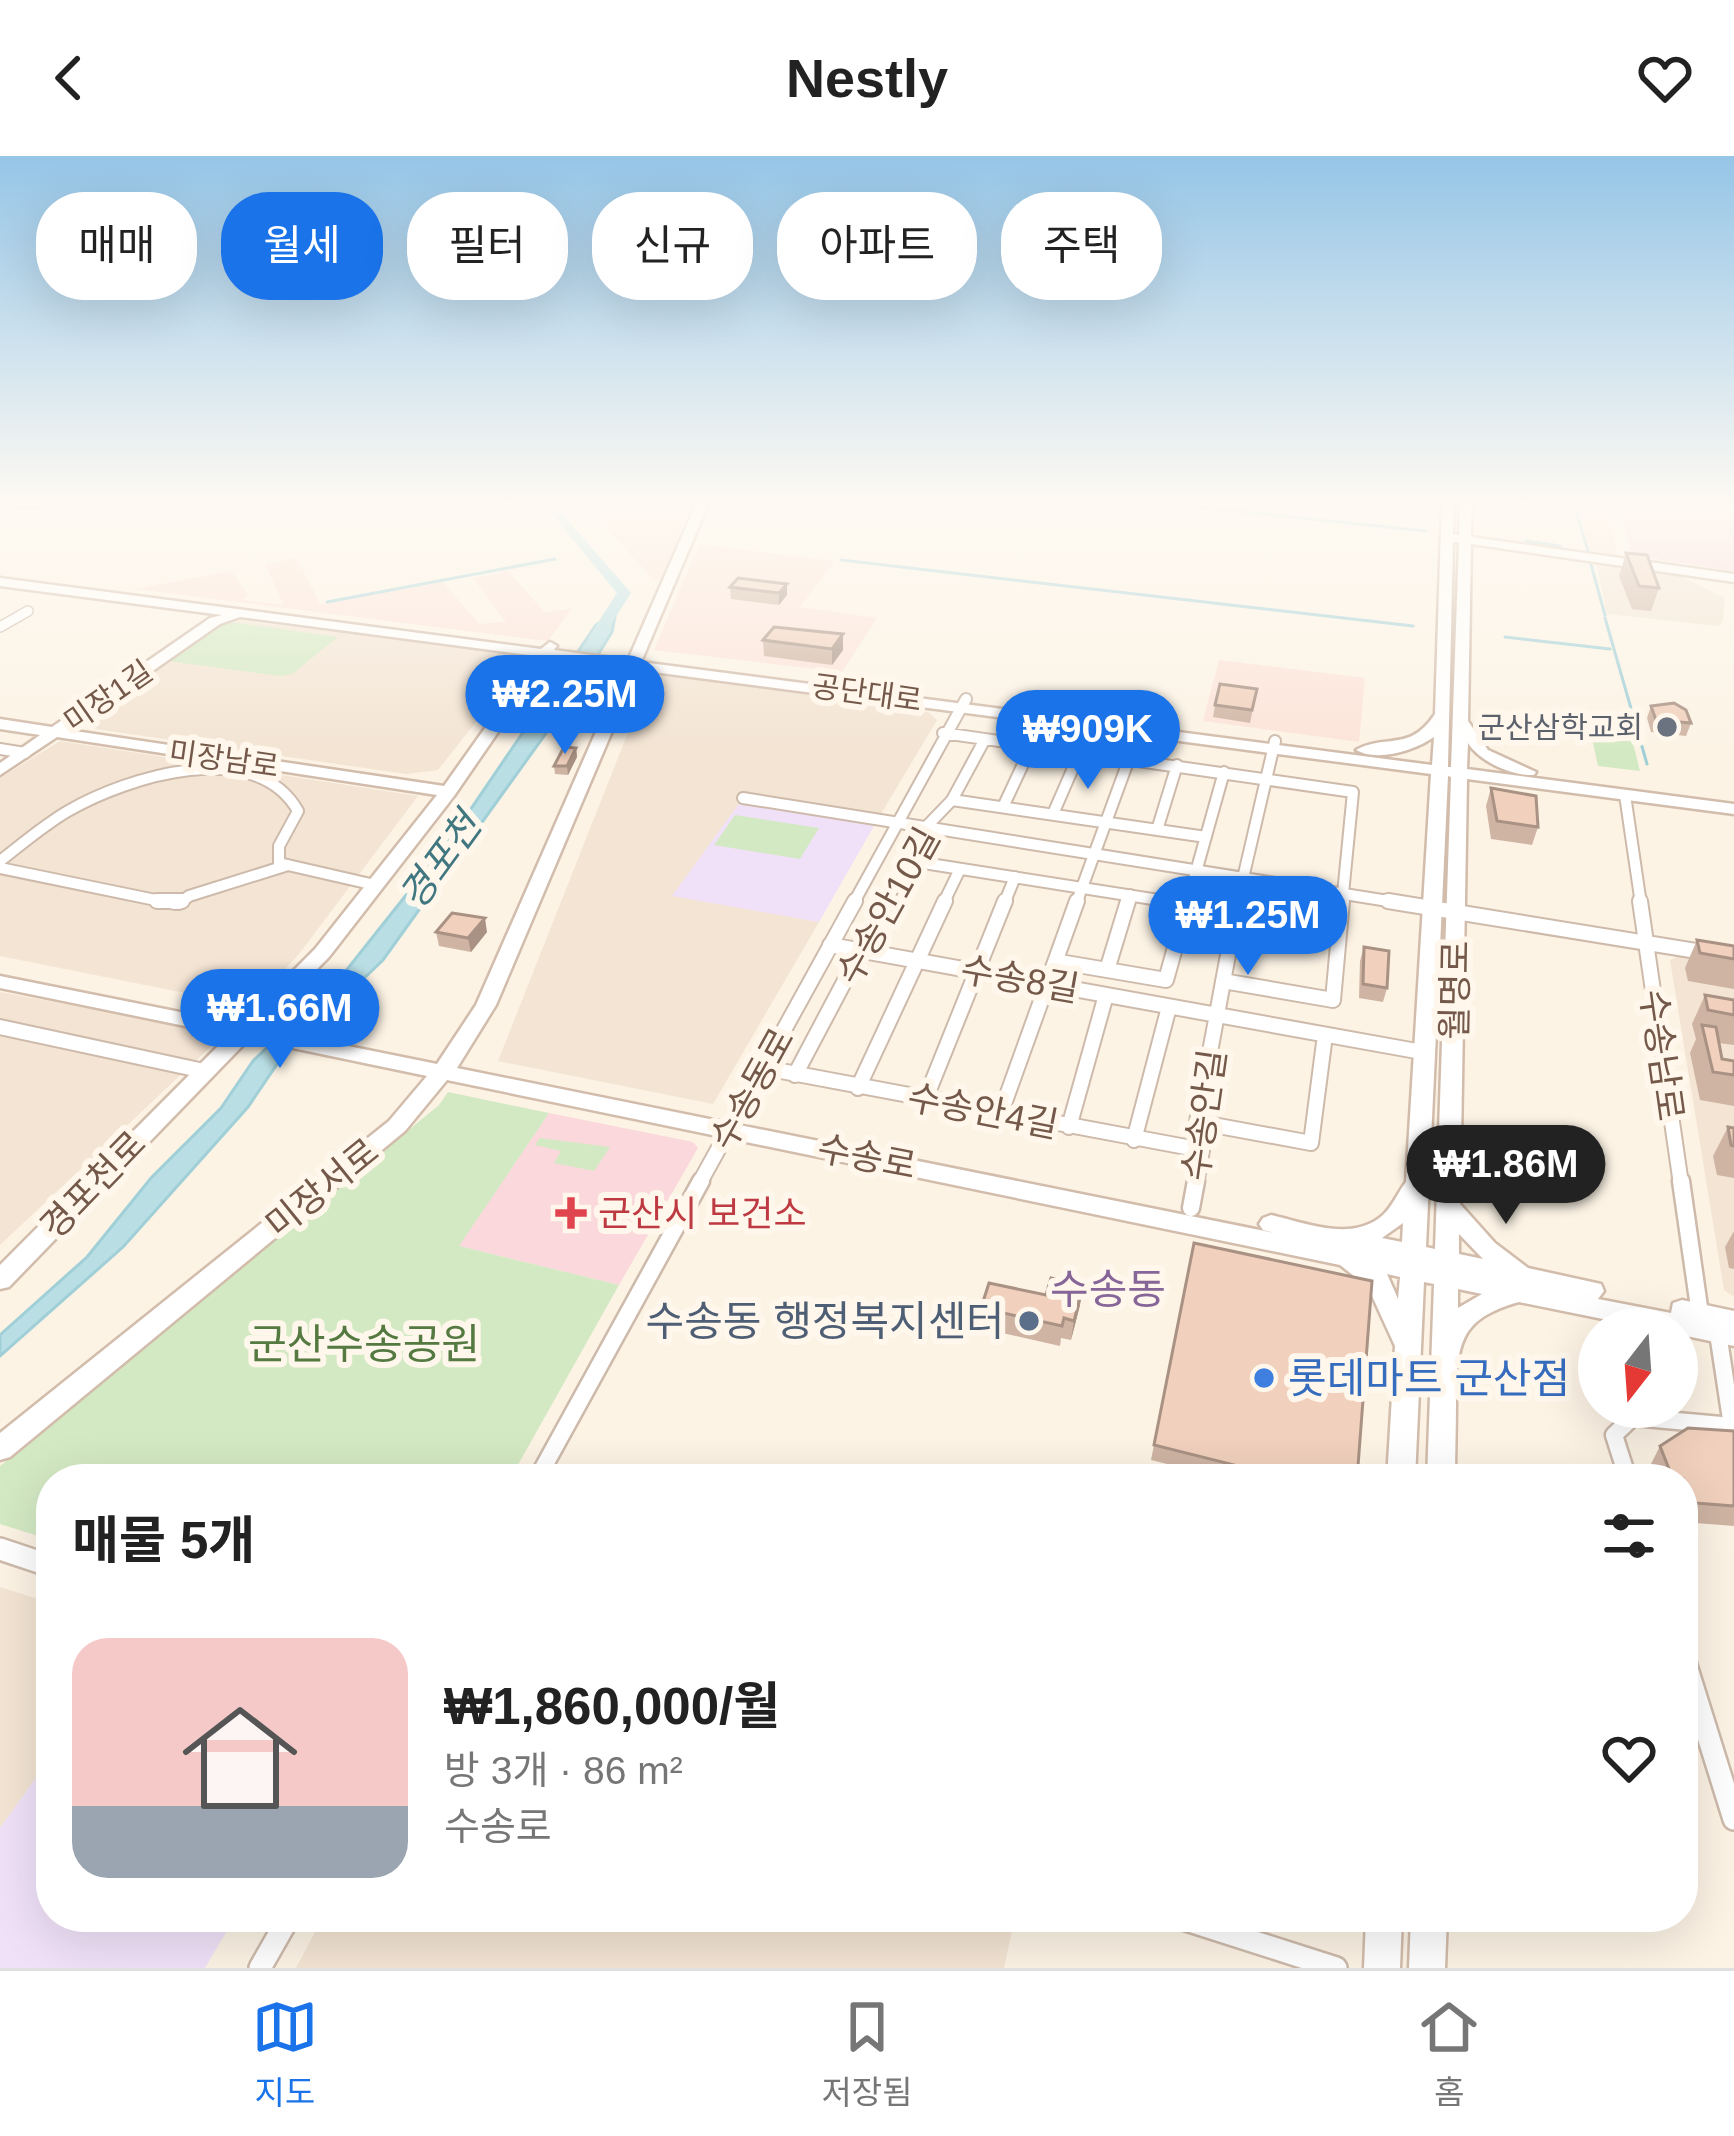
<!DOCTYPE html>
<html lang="ko">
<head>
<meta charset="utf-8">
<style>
  body { margin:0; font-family:Helvetica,"Noto Sans KR",sans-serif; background:#f6f6f6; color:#222; height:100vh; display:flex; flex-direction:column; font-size:45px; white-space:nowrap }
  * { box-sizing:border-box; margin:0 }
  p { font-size:39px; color:#767676 }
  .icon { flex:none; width:66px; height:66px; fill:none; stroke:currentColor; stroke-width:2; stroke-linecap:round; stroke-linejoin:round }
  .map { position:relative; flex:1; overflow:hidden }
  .side { position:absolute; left:36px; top:1308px; width:1662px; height:468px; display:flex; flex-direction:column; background:#fff; border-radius:48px; box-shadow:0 12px 48px #0002 }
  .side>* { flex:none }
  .top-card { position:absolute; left:36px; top:36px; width:1662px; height:108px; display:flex; gap:24px }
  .needle { width:78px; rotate:197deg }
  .buttons { position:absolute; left:1578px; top:1152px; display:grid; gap:24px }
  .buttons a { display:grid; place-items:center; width:120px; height:120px; border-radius:50%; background:#fff; box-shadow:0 12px 48px #0002; font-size:60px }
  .price { position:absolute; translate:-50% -102px; padding:0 27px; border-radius:42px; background:#1a73e8; color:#fff; font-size:39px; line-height:78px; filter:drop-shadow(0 3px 6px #0008) }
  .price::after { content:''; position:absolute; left:50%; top:72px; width:36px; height:27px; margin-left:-18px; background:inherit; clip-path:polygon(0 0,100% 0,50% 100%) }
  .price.current { background:#222; color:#fff }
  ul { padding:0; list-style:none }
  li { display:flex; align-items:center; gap:36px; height:300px; padding:0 36px }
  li+li { border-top:3px solid #e0e0e0 }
  li span { display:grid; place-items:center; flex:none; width:336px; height:240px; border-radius:36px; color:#555 }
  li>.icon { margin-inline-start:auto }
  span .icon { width:144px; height:144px; fill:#fffc; stroke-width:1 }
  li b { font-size:51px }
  h2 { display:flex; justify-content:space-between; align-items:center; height:144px; padding:0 36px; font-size:51px }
  .chip { padding:0 42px; border-radius:48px; background:#fff; box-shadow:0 12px 48px #0002; font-size:42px; line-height:108px }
  .chip.current { background:#1a73e8; color:#fff }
  header { display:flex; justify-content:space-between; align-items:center; height:156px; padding:0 36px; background:#fff; font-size:54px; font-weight:800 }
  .dock { display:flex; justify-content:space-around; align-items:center; height:168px; border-top:3px solid #e0e0e0; background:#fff; font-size:33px; color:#767676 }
  .dock a { display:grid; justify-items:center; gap:6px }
  .dock .current { color:#1a73e8 }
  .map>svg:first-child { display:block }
  .residential { fill:#f3e4d3 }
  .commercial { fill:#fce3d9 }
  .education { fill:#f0e1f8 }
  .medical { fill:#fad8dc }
  .green { fill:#d3e9c3 }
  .water { fill:#b9dfe5; stroke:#a0cfd7; stroke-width:3 }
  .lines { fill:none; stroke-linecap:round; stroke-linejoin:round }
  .stream { stroke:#a0cfd7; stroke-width:3 }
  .river { fill:#b9dfe5; fill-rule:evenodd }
  .street-far4-casing { stroke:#cdbaab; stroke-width:12 }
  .street-far3-casing { stroke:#cdbaab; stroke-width:14 }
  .street-far2-casing { stroke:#cdbaab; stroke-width:18 }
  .street-far1-casing { stroke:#cdbaab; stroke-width:21 }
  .street-casing { stroke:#cdbaab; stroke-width:26 }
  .secondary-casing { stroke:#d2bcab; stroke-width:5 }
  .street-far4 { stroke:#fff; stroke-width:9 }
  .street-far3 { stroke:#fff; stroke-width:10 }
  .street-far2 { stroke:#fff; stroke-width:14 }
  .street-far1 { stroke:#fff; stroke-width:16 }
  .street { stroke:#fff; stroke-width:21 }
  .secondary { fill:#fff; fill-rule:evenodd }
  .wall { fill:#cfb4a3 }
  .shaded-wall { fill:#a99284 }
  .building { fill:#f1d1bd; stroke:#a99284; stroke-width:3 }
  .worship-dot { fill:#6b7280; stroke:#fff7eb; stroke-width:4.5 }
  .health-dot { fill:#e0444e; stroke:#fff7eb; stroke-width:4.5 }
  .service-dot { fill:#5c6f8a; stroke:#fff7eb; stroke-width:4.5 }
  .shop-dot { fill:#3f7fe0; stroke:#fff7eb; stroke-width:4.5 }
  .labels { text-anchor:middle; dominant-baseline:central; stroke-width:12; stroke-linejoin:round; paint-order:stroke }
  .far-street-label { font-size:30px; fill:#74594a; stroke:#fff7eb }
  .far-worship-label { font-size:30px; fill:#5b616d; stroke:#fff7eb; text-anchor:end }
  .street-label { font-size:36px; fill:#74594a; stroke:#fff7eb }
  .health-label { font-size:36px; fill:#be3a42; stroke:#fff7eb; text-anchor:start }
  .water-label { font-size:39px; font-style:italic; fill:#417780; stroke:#fff7eb }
  .quarter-label { font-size:42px; fill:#866698; stroke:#fff7eb }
  .near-service-label { font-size:42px; fill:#4e5e75; stroke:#fff7eb; text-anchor:end }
  .near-park-label { font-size:42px; fill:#547a42; stroke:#fff7eb }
  .near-shop-label { font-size:42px; fill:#366cbe; stroke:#fff7eb; text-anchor:start }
</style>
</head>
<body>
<header><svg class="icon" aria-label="back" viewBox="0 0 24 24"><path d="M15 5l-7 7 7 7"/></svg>Nestly<svg class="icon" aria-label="heart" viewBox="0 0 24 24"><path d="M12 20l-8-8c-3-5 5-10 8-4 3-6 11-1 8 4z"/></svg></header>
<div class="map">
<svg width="1734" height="1812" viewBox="0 0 1734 1812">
  <rect width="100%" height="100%" fill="#fcf3e5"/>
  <path class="residential" d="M1596 405 1674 417 1725 442 1723 464 1719 470 1607 458Z
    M235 464 436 488 518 500 523 506 438 614 406 618 95 573 89 560 187 487 220 466Z
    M652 516 859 544 928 556 937 564 878 663 673 739 819 766 713 948 498 905Z
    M60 585 418 640 299 798 260 840 230 846 0 800V622Z
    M1682 799 1734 807V1141L1724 1134 1670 804Z
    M0 836 224 878 0 1089Z
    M0 1431 51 1447V1601L0 1672Z
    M323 1761H1015L1004 1812H296Z"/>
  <path class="commercial" d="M581 344H697L667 423H653Z
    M1577 344 1605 350 1618 399 1590 395Z
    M699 388 835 405 800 451 877 462 842 516 654 494Z
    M297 402 320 448 443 426 479 468 506 466 473 422 508 415 545 457 572 452 548 485 136 433 231 415 248 439 243 444 284 449 265 408Z
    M1219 504 1365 522 1359 586 1203 565Z"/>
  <path class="education" d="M743 642 878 663 819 766 672 740Z
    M51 1601V1761H235L205 1812H0V1672Z"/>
  <path class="medical" d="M1618 344 1734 354V415L1631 399Z
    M549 957 693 986 698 992 619 1129 458 1090Z"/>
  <path class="green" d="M223 466 237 467 338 481 292 518 281 520 167 505Z
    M1587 559 1627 563 1640 615 1598 610Z
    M735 659 819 672 800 703 714 689Z
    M448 936 549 957 459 1090 619 1129 510 1323H51V1384L0 1368V1310L439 949Z
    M540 982 610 991 594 1015 554 1007 561 995 535 989Z"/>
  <path class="water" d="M616 455 612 476 570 544 383 804 282 901 248 951 123 1091 0 1200V1179L87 1101 151 1022 221 952 253 905 345 816 449 685 596 469Z"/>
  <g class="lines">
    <path class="stream" d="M264 344 551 349V344
      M1129 344 1426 375
      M1573 344 1588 395
      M0 353 238 344
      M1526 385 1560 390
      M841 404 1413 470
      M1590 405 1605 459
      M327 446 555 403
      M1605 462 1647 608
      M1505 481 1610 493"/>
    <path class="river" d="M551 345 631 437 600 485 588 482 617 437 547 352V346Z"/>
    <g class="street-far4-casing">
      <path id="street-far4" d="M0 471 28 455"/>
    </g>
    <g class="street-far3-casing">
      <path id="street-far3" d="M943 577 1353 636 1342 748
        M0 593 25 597
        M1625 639 1641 748
        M743 642 1407 748
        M952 644 1206 681
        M1003 651 1032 589
        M1053 658 1080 596
        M1157 674 1177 609
        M0 705C22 688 44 669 68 655 129 620 256 581 298 655L279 690V707L375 729
        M911 705 1184 748
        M0 712 175 748
        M179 748 189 740 288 709
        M853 748 966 543
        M885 748 926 671 952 644 985 583
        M943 748 960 713
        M1004 748 1015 721
        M1076 748 1129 603
        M1127 748 1130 739
        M1187 748 1224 616
        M1237 748 1275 585"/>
    </g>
    <g class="street-far2-casing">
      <path id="street-far2" d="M157 745H182
        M1168 745 1184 748
        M1388 745 1734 801
        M1640 745 1681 1028
        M830 789 1422 896
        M1060 806 1166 824 1188 745
        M1107 814 1128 745
        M1223 825 1333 844 1342 745
        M0 871 204 915
        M765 912 1202 994
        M795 919 887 745
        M858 932 945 745
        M925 944 1005 745
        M1000 959 1077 745
        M1197 966 1311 987 1325 879
        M1069 971 1106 839
        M1134 984 1169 851
        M699 1028 855 745
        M1196 1028 1202 994 1197 966 1238 745"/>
    </g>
    <g class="street-far1-casing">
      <path id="street-far1" d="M1681 1025 1700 1158
        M1191 1052 1196 1025
        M537 1323 701 1025
        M1628 1323 1614 1279 1633 1261 1732 1270 1718 1177"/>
    </g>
    <g class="street-casing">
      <path id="street" d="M0 1393 51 1410
        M1683 1500 1734 1663
        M1177 1761 1336 1812
        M260 1812 289 1761"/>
    </g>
    <g class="secondary-casing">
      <path id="secondary" d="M698 344H710L641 506 1432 609 1434 581C1414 595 1377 606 1356 594 1387 577 1409 597 1435 558L1442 344H1454L1453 378 1459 379 1460 344H1472L1471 381 1734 418V426L1471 388 1468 565 1488 594 1536 616 1534 619C1512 620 1480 606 1468 587L1467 613 1734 648V658L1467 623 1460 1048 1495 1087 1528 1112 1601 1128 1604 1135 1598 1143 1671 1157 1673 1147 1682 1144 1734 1155V1190L1677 1178V1173H1652L1519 1146C1458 1163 1457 1189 1456 1246 1456 1272 1455 1297 1455 1323H1427L1434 1128 1424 1126 1415 1323H1387L1395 1190 1368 1131 1340 1109 447 924 405 975 10 1301 0 1304V1277L389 965 427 920 249 883 9 1131 0 1133V1109L229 879 0 832V820L240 868 315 793 437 639 57 581 0 619V607L40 579 0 573V563L52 571 210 462 222 459 0 430V422L541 493 550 486 557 490 554 494 628 504ZM1453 386H1459L1451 611H1448ZM240 461 536 500 444 630 68 574 220 468ZM549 502 624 512 476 849 437 908 259 872 329 801 454 640ZM638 514 1431 618 1406 1026C1398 1036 1394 1048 1384 1058 1353 1087 1307 1067 1271 1059L1263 1062 1259 1068 1263 1074 1275 1077 457 912 496 849ZM1448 620 1451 621 1435 1093 1426 1091ZM1403 1067 1402 1086 1382 1082ZM1459 1078 1483 1103 1459 1098ZM1387 1118 1400 1121 1398 1143ZM1458 1133 1482 1138 1458 1152Z
        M1366 1761H1402L1400 1812H1364Z
        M1411 1761H1447L1445 1812H1409Z"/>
    </g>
    <use href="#street-far4" class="street-far4"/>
    <use href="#street-far3" class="street-far3"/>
    <use href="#street-far2" class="street-far2"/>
    <use href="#street-far1" class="street-far1"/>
    <use href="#street" class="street"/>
    <use href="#secondary" class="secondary"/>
  </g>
  <path class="wall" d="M1626 397 1659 432 1651 455 1632 453 1619 420Z
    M787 428V439L779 449 731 443 730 431Z
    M763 484 843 494 832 509 764 500Z
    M1257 533 1250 567 1213 561 1215 549Z
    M1651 550 1691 567 1686 580 1651 576 1647 562Z
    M576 592 577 601 568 619 555 618 554 610Z
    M1491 632 1538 671 1532 689 1491 683 1486 650Z
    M436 776H487L471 796 439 790Z
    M1697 784 1734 790V833L1688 825 1685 812Z
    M1364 791 1387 832 1383 846 1359 842 1360 805Z
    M1705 839 1734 844V889L1719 887 1722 903 1734 905V950L1700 944 1690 897 1696 883 1692 868Z
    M1728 971 1734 972V1022L1717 1019 1713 1000Z
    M1734 1075V1113L1729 1112 1725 1091Z
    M1194 1087 1357 1323H1227L1151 1304Z
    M1080 1149 1071 1184 1061 1182 1060 1190 980 1172 981 1152Z
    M1734 1275V1370L1683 1366V1323H1654L1650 1310 1660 1290Z"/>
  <path class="shaded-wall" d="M787 428V439L779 449V437Z
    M843 478V494L832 509V493Z
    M576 592 577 601 568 619 567 610Z
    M485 762 487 776 471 796 468 782Z
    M1083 1129 1080 1149 1071 1184 1074 1165Z"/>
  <path class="building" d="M1626 397 1647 399 1659 432 1639 430Z
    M738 422 787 428 779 437 730 431Z
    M774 471 843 478 832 493 763 484Z
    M1220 528 1257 533 1252 554 1215 549Z
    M1674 547 1686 554 1691 567 1656 564 1651 550Z
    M564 591 576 592 567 610H554Z
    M1491 632 1536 640 1538 671 1497 665Z
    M452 757 485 762 468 782 436 776Z
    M1697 784 1734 790V803L1700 797Z
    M1364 791 1389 795 1387 832 1363 828Z
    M1705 839 1734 844V859L1708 854Z
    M1702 869 1716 871 1722 903 1734 905V919L1713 916Z
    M1728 971 1734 972V990L1731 989Z
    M1194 1087 1372 1125 1357 1323H1290L1154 1289Z
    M1051 1122 1083 1129 1074 1165 1064 1162 1062 1170 981 1152 989 1127 1046 1139Z
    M1688 1272 1734 1275V1350L1683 1346V1323H1673L1660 1290Z"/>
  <linearGradient id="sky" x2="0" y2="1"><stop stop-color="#95c5e7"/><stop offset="0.58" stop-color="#fefaf3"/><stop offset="1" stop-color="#fefaf3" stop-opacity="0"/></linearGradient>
  <rect width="1734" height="598" fill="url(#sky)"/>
  <circle class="worship-dot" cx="1667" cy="571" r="12"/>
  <path class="health-dot" d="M565 1039h12v12h12v12h-12v12h-12v-12h-12v-12h12z"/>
  <circle class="service-dot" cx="1029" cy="1165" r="12"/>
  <circle class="shop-dot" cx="1264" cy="1222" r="12"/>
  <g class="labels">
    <g class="far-street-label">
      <text transform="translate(867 537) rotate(8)">공단대로</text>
      <text transform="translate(108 540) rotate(-35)">미장1길</text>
      <text transform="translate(224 603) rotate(8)">미장남로</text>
    </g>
    <g class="far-worship-label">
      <text x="1643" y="571">군산삼학교회</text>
    </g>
    <g class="street-label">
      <text transform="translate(888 750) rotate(-61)">수송안10길</text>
      <text transform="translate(1020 823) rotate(10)">수송8길</text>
      <text transform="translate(1455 834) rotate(-89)">월명로</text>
      <text transform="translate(1662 899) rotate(82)">수송남로</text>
      <text transform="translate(752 933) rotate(-61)">수송동로</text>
      <text transform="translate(983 955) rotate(11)">수송안4길</text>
      <text transform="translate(1204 959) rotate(-82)">수송안길</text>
      <text transform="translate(867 1001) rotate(11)">수송로</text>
      <text transform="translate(93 1029) rotate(-46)">경포천로</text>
      <text transform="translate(322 1032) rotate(-39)">미장서로</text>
    </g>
    <g class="health-label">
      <text x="598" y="1057">군산시 보건소</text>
    </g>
    <g class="water-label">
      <text transform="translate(440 705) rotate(-54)">경포천</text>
    </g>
    <g class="quarter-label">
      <text x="1108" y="1133">수송동</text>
    </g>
    <g class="near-service-label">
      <text x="1005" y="1165">수송동 행정복지센터</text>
    </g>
    <g class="near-park-label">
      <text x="364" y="1188">군산수송공원</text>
    </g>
    <g class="near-shop-label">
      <text x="1288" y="1222">롯데마트 군산점</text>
    </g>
  </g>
</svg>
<div class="buttons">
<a><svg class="needle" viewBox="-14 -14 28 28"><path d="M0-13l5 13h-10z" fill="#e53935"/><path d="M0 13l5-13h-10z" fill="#767676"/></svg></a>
</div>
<b class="price" style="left:565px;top:601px">₩2.25M</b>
<b class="price" style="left:1088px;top:636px">₩909K</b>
<b class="price" style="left:1248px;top:822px">₩1.25M</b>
<b class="price" style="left:280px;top:915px">₩1.66M</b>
<b class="price current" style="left:1506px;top:1071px">₩1.86M</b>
<div class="top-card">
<a class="chip">매매</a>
<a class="chip current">월세</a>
<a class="chip">필터</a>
<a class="chip">신규</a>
<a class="chip">아파트</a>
<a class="chip">주택</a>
</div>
<section class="side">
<h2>매물 5개<svg class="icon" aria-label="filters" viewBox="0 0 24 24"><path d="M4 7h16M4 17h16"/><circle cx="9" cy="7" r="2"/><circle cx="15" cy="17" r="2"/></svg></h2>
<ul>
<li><span style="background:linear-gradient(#f6c9c9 70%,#9aa5b1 0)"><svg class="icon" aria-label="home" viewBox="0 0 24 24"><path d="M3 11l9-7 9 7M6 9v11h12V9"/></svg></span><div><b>₩1,860,000/월</b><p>방 3개 · 86 m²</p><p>수송로</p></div><svg class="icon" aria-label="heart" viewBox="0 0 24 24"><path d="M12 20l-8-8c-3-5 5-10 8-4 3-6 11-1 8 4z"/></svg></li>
</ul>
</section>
</div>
<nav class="dock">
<a class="current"><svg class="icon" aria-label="map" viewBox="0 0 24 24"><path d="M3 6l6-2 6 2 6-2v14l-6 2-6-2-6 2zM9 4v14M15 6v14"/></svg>지도</a>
<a><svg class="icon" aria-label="saved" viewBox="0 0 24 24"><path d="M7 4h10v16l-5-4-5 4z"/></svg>저장됨</a>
<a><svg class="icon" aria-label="home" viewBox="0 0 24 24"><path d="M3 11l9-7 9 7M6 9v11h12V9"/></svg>홈</a>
</nav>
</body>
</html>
